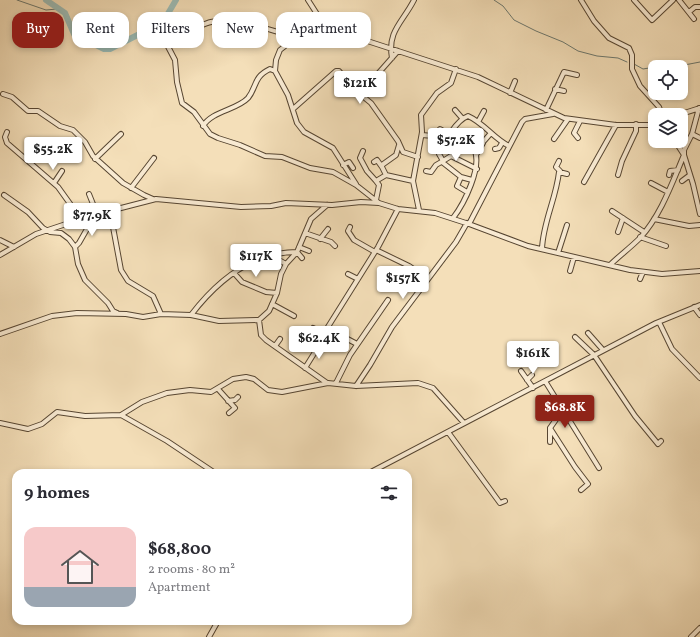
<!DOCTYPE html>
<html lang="en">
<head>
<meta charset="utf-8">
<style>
  body { margin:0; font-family:Vollkorn,serif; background:#f2f2f3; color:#2b2b33; height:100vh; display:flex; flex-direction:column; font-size:15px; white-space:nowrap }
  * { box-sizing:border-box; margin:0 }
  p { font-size:13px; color:#7c7c81 }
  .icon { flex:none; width:22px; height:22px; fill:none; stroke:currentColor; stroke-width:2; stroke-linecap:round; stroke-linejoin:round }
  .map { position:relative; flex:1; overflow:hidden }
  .details { position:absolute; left:12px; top:469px; width:400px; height:156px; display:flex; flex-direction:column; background:#fff; border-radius:12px; box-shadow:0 2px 6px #0003 }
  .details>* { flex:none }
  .top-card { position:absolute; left:12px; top:12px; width:400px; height:36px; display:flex; gap:8px }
  .tools { position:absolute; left:648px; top:60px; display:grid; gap:8px }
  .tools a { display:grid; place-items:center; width:40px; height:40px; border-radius:8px; background:#fff; box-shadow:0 2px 6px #0003; font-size:20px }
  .price { position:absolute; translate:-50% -34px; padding:0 9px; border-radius:4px; background:#fff; color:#222; font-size:13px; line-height:26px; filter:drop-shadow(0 1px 2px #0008) }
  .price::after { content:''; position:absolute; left:50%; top:24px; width:12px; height:9px; margin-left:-6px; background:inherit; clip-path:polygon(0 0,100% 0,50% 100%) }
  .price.current { background:#8f2418; color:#fff }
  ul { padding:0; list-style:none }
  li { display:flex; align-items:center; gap:12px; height:100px; padding:0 12px }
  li+li { border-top:1px solid #e1e1e2 }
  li span { display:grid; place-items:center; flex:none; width:112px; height:80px; border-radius:12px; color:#555 }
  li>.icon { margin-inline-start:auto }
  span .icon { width:48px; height:48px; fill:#fffc; stroke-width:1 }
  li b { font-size:17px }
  h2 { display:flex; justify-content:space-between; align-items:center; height:48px; padding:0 12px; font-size:17px }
  .pill { padding:0 14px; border-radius:12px; background:#fff; box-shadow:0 2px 6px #0003; font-size:14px; line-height:36px }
  .pill.current { background:#8f2418; color:#fff }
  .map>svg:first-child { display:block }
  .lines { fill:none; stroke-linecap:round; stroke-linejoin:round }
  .stream { stroke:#6c786f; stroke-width:1 }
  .river { stroke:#9dbcb5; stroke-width:6 }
  .street-casing { stroke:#574632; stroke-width:6 }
  .street { stroke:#f8ead2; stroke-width:4 }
</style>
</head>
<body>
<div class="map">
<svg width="700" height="637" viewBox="0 0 700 637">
  <rect width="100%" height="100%" fill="#f4dfb9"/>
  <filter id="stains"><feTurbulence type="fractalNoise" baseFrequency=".005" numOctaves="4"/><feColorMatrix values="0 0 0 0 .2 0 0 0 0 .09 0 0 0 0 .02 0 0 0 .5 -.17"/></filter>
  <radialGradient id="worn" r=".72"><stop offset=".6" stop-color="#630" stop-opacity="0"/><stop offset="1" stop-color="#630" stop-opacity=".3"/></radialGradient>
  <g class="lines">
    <path class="stream" d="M17 0 46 10 57 9
      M494 0 503 6 514 20 536 31 563 42 578 51 597 56 618 58 627 62
      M634 64 643 69 655 67
      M658 67H670
      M674 67 700 62"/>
    <path class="river" d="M46 0 65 13 74 34 104 49H110L163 22 176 0"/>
    <g class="street-casing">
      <path id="street" d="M308 0 317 14 330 24 338 34
        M581 0 594 21 609 38 629 48 632 55V69L640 86 659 107 662 115
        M634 0 652 20 673 0
        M679 0 694 19
        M689 12 695 7H700
        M294 39C280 30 228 18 211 22 203 24 197 28 188 30 181 31 166 32 164 39L175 60 177 82 182 103 194 112 210 134 218 138 240 145 265 156 282 157 310 168 333 172 356 185 379 203 398 209 435 213 469 224 528 246 630 270 662 274 700 271
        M392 58C387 31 403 22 414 0
        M555 89 564 91
        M510 93 515 81
        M3 94 12 97 28 111H38L60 126 73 130 85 142 93 156 123 183 144 195 153 199
        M360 94 398 51
        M293 109 336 71H339L355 90 371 103 398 141 403 152 418 157
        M455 110 462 118
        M546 110 564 72 577 75
        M678 115 700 108
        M478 122 484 111
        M203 126C212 111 237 110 248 98 257 87 253 77 270 69L275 71
        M7 132 5 137 7 143 58 187 81 219
        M692 134 700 138
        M422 135 433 136 440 129 474 149C483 166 464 204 453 218
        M578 138 574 133 580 121
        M554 139 568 119
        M675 141 684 155 693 184 700 214
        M471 148 473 145 484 141 491 133
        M495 149 499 148 502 143
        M363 151 360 158 367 171 376 181
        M476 155 483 143
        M95 159 121 134
        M443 161 451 156 477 169
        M559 161 556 167 560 171
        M374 162 377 160 382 167
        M442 162 461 177
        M343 165 349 162 353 168
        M426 171 431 172 436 165 443 161 439 154C445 142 455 121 468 116 484 123 494 139 509 146
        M386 175 382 167V165L396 155 399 145
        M618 175 622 161 636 131V124
        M669 175 670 171 678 170
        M682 181 690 175
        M584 182 616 125
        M54 183 62 171
        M651 183 668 192
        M356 184 333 148 304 132 297 123 288 95 275 71 276 60 280 50 294 39 322 33 352 36 478 77 564 118 616 125H655
        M131 188 154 158
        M467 192 457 186 461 177 472 180
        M89 194 97 214
        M4 195 28 212 43 228 50 232 61 233 69 239 75 247 78 264 85 280 108 303 113 311 117 313
        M376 200 379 185 376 181 386 175 413 181
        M419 210 413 181 422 132 421 115 437 93 451 83 456 69
        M110 211 121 270 128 281 153 296 161 314
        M612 211 644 232
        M654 219 689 226 700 225
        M469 224 522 122 525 119 553 114
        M350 227 348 231 354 240 375 252
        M618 232 623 218
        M305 233 331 242 335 246
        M640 237 666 246
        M320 239 328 229
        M0 240 14 247
        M75 247 79 243 95 215
        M299 247 309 251
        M542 249C543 222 556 199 559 172L567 174
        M376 250 409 266 428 279
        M558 253 567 225
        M0 255 36 234 90 216 156 199 241 207 271 206 286 203 332 205 361 202 379 203
        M279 260 286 264
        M610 265C619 256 630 248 640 238 661 215 672 183 684 155V150L692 134 699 108
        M570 271 574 257
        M234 273 242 282 266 292 277 293
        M348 274 358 279
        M640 279 643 272
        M272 304 294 316
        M694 307 700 315
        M191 315C217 281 252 252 297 252L302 258
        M259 320 261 335 266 340 327 383
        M659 322 672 349 700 378
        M313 328 324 334
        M588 333 603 350
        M0 334 52 316 77 313 126 314 143 317 161 314 191 315 219 321 259 320 269 311 277 293 281 274 286 264 297 252 311 219 327 205
        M340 335 357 344
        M575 337 594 355 635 416 658 444 661 441
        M275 346 280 339
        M326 347 320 344 326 330 378 247 398 209
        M305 368 320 344
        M521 371 533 388
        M527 380 532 375
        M545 381 599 468
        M336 383 350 355 388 300
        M356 386 370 365 392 327 456 242 467 223
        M218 389 235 408 229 413
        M228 401 235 400 238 397
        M562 411 550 428 575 467 588 484 581 490
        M121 415 167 441 215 473
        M0 423 28 429 42 424 57 412 85 416 121 415 142 402 167 393 190 390 211 392 233 379 246 377 254 379 268 390 282 392 328 383 356 386 418 383 433 388 464 423
        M550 428V442
        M448 432 500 503 505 501
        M369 473 656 323 700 305
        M209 637 218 621
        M691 637 700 628"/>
    </g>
    <use href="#street" class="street"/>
  </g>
  <rect width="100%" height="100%" filter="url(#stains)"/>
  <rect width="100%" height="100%" fill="url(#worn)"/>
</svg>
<div class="tools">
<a><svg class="icon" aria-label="locate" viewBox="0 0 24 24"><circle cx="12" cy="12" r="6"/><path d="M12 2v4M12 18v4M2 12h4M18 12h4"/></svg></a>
<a><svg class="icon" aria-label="layers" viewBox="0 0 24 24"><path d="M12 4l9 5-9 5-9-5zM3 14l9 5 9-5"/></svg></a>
</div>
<b class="price" style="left:360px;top:105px">$121K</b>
<b class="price" style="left:456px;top:162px">$57.2K</b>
<b class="price" style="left:53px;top:171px">$55.2K</b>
<b class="price" style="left:92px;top:237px">$77.9K</b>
<b class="price" style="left:256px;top:278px">$117K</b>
<b class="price" style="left:403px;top:300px">$157K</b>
<b class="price" style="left:319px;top:360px">$62.4K</b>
<b class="price" style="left:533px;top:375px">$161K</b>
<b class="price current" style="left:565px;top:429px">$68.8K</b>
<div class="top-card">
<a class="pill current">Buy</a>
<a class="pill">Rent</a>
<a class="pill">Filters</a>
<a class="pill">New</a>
<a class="pill">Apartment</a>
</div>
<section class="details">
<h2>9 homes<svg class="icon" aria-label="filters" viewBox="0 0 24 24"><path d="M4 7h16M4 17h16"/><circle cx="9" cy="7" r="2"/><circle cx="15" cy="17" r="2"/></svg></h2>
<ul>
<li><span style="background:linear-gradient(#f6c9c9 75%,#9aa5b1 0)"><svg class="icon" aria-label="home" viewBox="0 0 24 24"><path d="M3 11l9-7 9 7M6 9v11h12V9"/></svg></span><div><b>$68,800</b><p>2 rooms · 80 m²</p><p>Apartment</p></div></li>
</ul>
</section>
</div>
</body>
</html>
